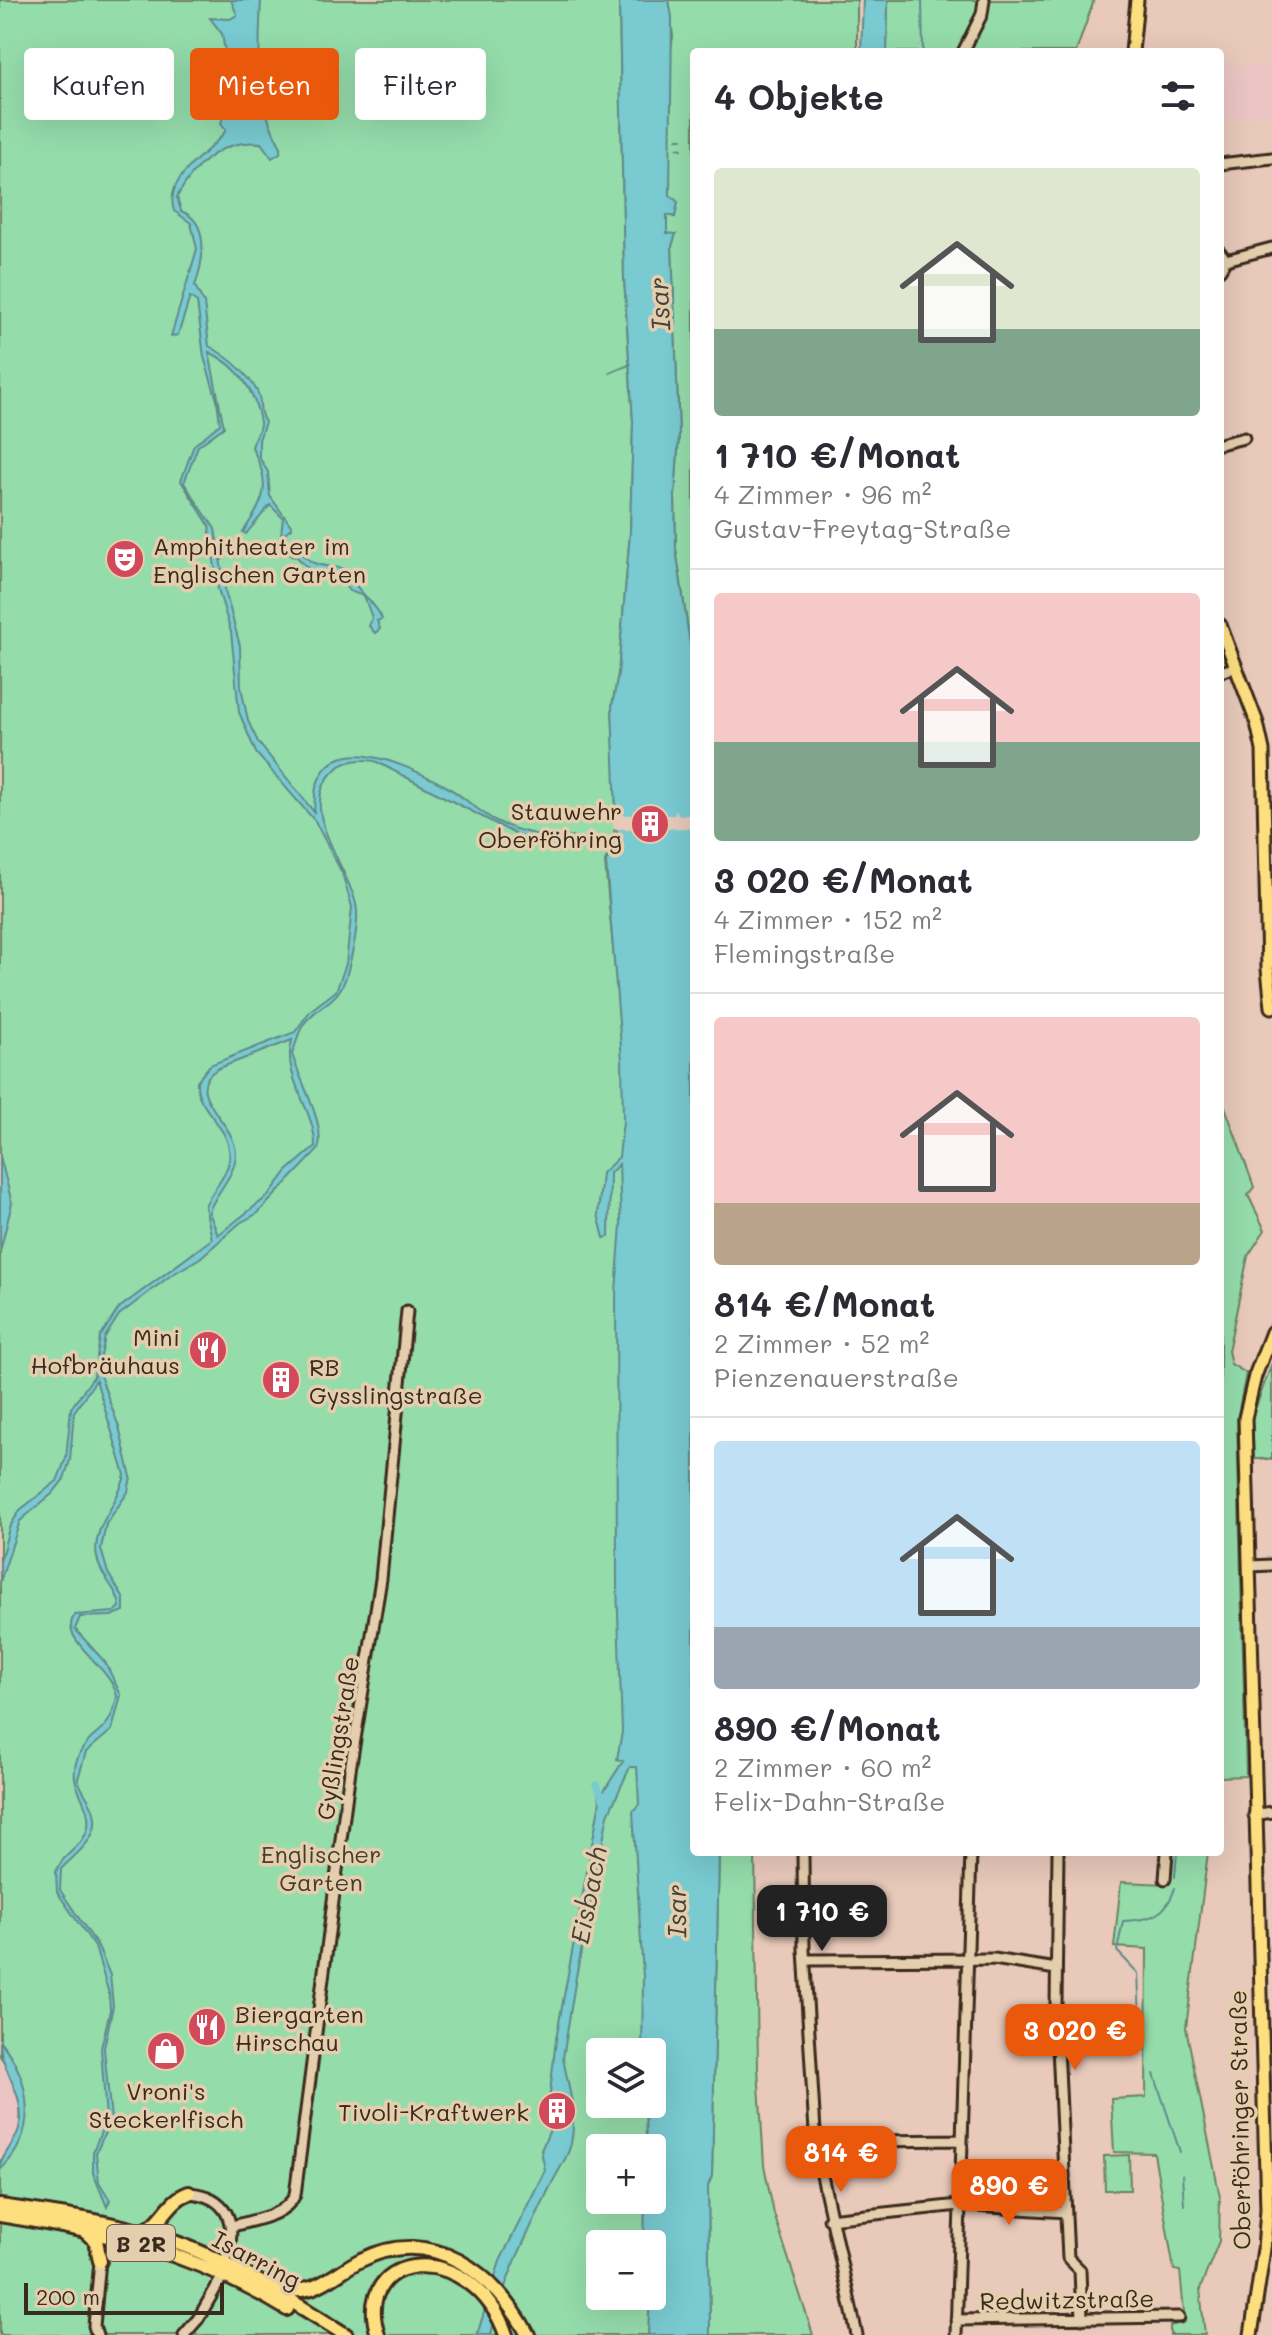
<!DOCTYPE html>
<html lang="de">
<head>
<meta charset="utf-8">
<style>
  body { margin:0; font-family:Mali,sans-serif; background:#f7f7f7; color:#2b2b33; height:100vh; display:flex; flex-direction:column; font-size:30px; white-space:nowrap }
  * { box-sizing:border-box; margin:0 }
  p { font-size:26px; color:#7c7c81 }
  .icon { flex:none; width:44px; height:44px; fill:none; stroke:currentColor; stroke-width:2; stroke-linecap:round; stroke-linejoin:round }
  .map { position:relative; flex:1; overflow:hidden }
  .drawer { position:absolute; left:690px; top:48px; width:534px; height:1808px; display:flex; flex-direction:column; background:#fff; border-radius:8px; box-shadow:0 8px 32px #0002 }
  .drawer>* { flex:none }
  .top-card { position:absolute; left:24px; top:48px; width:546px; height:72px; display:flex; gap:16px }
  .fabs { position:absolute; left:586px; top:2038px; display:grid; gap:16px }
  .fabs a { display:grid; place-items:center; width:80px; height:80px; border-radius:8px; background:#fff; box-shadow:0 8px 32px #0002; font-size:40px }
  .scale { position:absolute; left:24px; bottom:20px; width:200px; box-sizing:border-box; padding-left:8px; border:4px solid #3b2a1e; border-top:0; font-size:22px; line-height:28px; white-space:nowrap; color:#3b2a1e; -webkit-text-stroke:6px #e4cead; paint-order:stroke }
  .price { position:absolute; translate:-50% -68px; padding:0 18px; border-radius:16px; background:#ea580c; color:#fff; font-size:26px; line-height:52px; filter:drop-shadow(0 2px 4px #0008) }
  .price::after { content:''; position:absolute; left:50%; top:48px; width:24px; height:18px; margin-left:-12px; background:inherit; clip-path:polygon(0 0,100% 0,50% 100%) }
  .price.on { background:#222; color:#fff }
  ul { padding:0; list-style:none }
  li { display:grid; align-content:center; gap:16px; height:424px; padding:0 24px }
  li+li { border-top:2px solid #e1e1e2 }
  li span { display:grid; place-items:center; height:248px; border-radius:8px; color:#555 }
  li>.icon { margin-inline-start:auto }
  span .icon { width:144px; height:144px; fill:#fffc; stroke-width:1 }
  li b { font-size:34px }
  h2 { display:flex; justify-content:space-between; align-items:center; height:96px; padding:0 24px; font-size:34px }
  .pill { padding:0 28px; border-radius:8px; background:#fff; box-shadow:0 8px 32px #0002; font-size:28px; line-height:72px }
  .pill.on { background:#ea580c; color:#fff }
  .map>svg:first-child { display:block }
  .built { fill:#eac5c3 }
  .green { fill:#95dcab; stroke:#688364; stroke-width:2 }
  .water { fill:#79cad1; stroke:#608a89; stroke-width:2; fill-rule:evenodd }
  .pier { fill:#e8c9ba }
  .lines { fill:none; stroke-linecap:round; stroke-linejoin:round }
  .stream { stroke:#608a89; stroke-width:2 }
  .canal { stroke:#79cad1; stroke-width:7 }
  .minor-casing { stroke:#3b2a1e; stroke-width:15 }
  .major-casing { stroke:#3b2a1e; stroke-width:17 }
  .highway-casing { stroke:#3b2a1e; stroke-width:18 }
  .minor { stroke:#e4cead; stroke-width:9 }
  .major { stroke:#fedf80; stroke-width:11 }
  .highway { stroke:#fedf80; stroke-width:12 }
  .labels { text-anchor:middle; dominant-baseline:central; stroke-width:7; stroke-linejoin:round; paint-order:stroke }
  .shield { fill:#e4cead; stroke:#6e5b49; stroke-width:2 }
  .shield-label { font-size:22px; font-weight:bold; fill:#3b2a1e }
  .poi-label { font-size:24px; fill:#3b2a1e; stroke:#e4cead; text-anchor:start }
  .street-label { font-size:24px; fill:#3b2a1e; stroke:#e4cead }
  .park-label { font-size:24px; fill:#443c2c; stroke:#e4cead }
  .water-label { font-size:26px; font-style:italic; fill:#444239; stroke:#e4cead }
</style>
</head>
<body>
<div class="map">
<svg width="1272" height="2335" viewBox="0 0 1272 2335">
  <rect width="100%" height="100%" fill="#e8c9ba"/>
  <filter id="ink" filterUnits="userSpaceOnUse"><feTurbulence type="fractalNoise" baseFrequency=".0125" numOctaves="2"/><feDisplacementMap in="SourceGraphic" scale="16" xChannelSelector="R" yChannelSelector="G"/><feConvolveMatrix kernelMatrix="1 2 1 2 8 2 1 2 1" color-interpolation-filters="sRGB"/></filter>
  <g filter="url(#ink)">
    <path class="built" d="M1272 64V115L1220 119V66Z
      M0 2056 20 2100 21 2121 17 2138 0 2161Z"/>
    <path class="green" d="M0 0H619L624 278 633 422 630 532 618 674 612 706 616 793 614 841 605 862 629 1123 647 2052H600V2104H648L649 2148H600V2200H651L652 2244H600V2296H652L654 2335H0V2161C32 2134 22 2086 0 2056Z
      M669 0H857V52H694V671L676 549 675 496 679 435 672 246 675 235 667 233V214L674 217V199L670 195 669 61 673 37Z
      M888 0H1094L1076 52H887Z
      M1220 1093 1254 1187 1248 1195 1265 1230 1248 1256 1228 1351 1231 1364 1246 1373 1237 1420 1246 1776 1220 1777Z
      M1272 1363V1459H1254L1252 1418Z
      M719 1852H755L758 2068 764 2165 774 2214 813 2335H710L708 2186 712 2176Z
      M1170 1852H1208L1186 2028 1220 2197 1219 2241 1200 2289 1205 2335H1170V2326L1185 2322 1180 2271 1174 2270 1154 2153 1114 2152 1111 2099 1146 2097 1147 1949 1114 1947 1121 1882 1168 1884Z
      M1129 2155 1130 2190H1105L1104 2156Z"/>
    <path class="water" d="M231 0H261C259 51 254 101 281 147L280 153 272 158 261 143C221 139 195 164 177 197L181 211C211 222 203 263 195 286L204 303 209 346C227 356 247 372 257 391 263 403 257 411 265 422L259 440V457L268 472 270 496 292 527 285 533 288 544 299 543 297 548C316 571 322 563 349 570 352 590 376 601 382 619L377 621 380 629 375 633 369 626 372 618 364 596 349 591 337 575 311 571 297 557 291 556 281 534 283 518 270 505 246 534 243 532C268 495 270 485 252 447 254 439 261 429 260 422 255 391 239 366 209 352L224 427 198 446 184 483 215 529 226 594 240 646 241 687 248 721 258 742 314 812C315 805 314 796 316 788 332 727 408 767 442 784 462 794 477 812 498 822 523 834 547 838 575 837L576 842 543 843 519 836 375 761C358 758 343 760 331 774 298 810 347 865 356 904 360 922 353 951 348 970 340 1005 318 1003 303 1025 298 1033 296 1045 292 1054 299 1079 327 1126 318 1150L258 1213 240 1223 200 1258 170 1276 119 1315 105 1337 98 1370 119 1427 131 1477 128 1492 106 1524 101 1549 108 1573 124 1599V1611L111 1616 80 1617 75 1629 105 1662 121 1695 112 1730 86 1752 78 1779C81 1790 89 1799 93 1809 103 1837 77 1852 61 1869L60 1890 97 1945 110 1975 113 2006 104 2048 111 2119 96 2153 99 2182 110 2200 107 2207 93 2173V2152L106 2119 101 2048 110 2010 109 1994 95 1947 57 1892 56 1872C62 1853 85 1847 88 1826 92 1800 63 1785 80 1753 92 1729 110 1736 117 1696 110 1665 56 1638 75 1615L114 1612 120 1607C118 1588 100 1577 97 1557 91 1526 119 1504 125 1475L96 1380 74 1412 70 1460 64 1479 53 1493 20 1521 0 1582V1562L9 1528 20 1510 57 1481 66 1458 71 1408 94 1376 100 1337 119 1308 212 1239 205 1206C211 1191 226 1178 229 1161 234 1126 195 1112 197 1081L210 1065 295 1032 310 1011 336 991 346 964 352 907 342 873 315 821 256 753 239 712 231 632 218 589 209 525 181 481 194 445 220 424 217 400 204 357 197 302 190 297 178 335 171 336 197 249 191 223 174 211C163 175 211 154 226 130L221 124 231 86 222 34 210 18 230 19 237 15ZM292 1040C281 1078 316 1110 315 1147L287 1171 268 1196 218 1235 209 1212C215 1193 235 1176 236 1155 237 1122 180 1093 217 1069Z
      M619 0H669L672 17 670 195 678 202 675 217 667 215V233L676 234 672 246 679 435 675 496 676 549 694 671V1852H719L712 2176 708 2186 710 2335H648L652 2244H644L645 2200H652V2148H646L645 2104H652V2052H642L643 1977 633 1811 639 1804 637 1767H630L608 1815 576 1977 563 2058 572 2102H549L556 2039 600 1801 598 1794 604 1791 623 1761 617 1759 622 1732 617 1584 616 1292 621 1224 619 1164 610 1173 609 1237 604 1238 598 1214 602 1173 619 1157 623 1121 622 1060 606 862 617 841 612 706 618 674 630 532 633 422 624 278Z
      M863 0H888L887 52H861Z
      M0 1156 12 1203 0 1252Z
      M0 2041C32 2080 39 2134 0 2170 0 2154 19 2142 21 2119 22 2090 0 2068 0 2041Z
      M549 2120H573C574 2154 562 2161 549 2189 527 2236 501 2284 491 2335H477L500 2261 545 2170 541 2150 549 2132Z"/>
    <path class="pier" d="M676 809 678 815H694V828L613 829V815H633L635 810 637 815H653L655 810 658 815H674Z"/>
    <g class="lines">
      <path class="stream" d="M922 0 923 52
        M677 139H682
        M677 148 682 149
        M610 373 631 364
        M221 561 233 546
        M1175 1877 1177 1852
        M1141 2042 1138 1973 1117 1951 1123 1921C1150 1920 1166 1916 1175 1888
        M1154 2074 1180 2152
        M1182 2175 1184 2205"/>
      <path class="canal" d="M597 1785 604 1801"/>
      <g class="minor-casing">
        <path id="minor" d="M963 52 982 14 984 0
          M1220 164 1272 158
          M1220 252 1226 260 1220 270
          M1226 260 1272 248
          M1220 444 1244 438
          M1220 672 1234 668
          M1250 1566 1272 1565
          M1254 1815 1272 1812
          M803 1852 804 1950 816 2148 857 2335
          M1058 1852 1056 2004 1068 2258 1080 2270 1082 2319
          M1165 1879 1167 1852
          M807 1960 994 1959 1056 1969
          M1057 2045 1130 2041
          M816 2148 872 2141 960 2140
          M189 2193C228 2196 237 2223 227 2256
          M829 2219 959 2205 1066 2212
          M233 2226C255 2219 284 2217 295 2195L350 1770 381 1579 407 1311
          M956 2320 1179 2317
          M97 2335 94 2326 100 2261
          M184 2335 198 2319 221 2279
          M956 2335 971 1852"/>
      </g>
      <g class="major-casing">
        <path id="major" d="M1132 52 1137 0
          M1220 625 1257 723 1263 750 1268 969 1272 1007
          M1251 2335 1264 2249 1267 2209 1245 1418 1255 1376 1272 1332"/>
      </g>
      <g class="highway-casing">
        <path id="highway" d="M0 2206C62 2215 126 2223 185 2246 243 2268 294 2303 346 2335
          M0 2215C107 2232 193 2252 287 2309
          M84 2231 96 2240 100 2261
          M140 2232C164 2225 166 2201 189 2193
          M277 2286C312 2301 332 2274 361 2260 432 2224 496 2274 528 2335
          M378 2335C350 2249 473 2238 506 2335"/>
      </g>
      <use href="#minor" class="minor"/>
      <use href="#major" class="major"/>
      <use href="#highway" class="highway"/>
    </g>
  </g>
  <defs>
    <g id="theatre-disc" transform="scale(2)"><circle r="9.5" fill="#d1495b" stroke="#e4cead"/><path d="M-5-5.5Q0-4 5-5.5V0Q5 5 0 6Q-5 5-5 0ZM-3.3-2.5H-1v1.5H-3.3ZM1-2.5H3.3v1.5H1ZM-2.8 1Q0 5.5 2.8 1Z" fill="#fff"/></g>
    <g id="building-disc" transform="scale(2)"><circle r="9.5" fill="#d1495b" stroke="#e4cead"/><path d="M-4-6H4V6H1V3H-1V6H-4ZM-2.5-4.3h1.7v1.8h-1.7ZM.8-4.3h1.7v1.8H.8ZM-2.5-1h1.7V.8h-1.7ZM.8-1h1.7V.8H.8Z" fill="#fff"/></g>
    <g id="restaurant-disc" transform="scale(2)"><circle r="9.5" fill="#d1495b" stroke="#e4cead"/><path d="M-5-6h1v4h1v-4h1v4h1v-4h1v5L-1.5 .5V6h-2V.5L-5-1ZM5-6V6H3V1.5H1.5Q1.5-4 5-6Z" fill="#fff"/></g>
    <g id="shop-disc" transform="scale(2)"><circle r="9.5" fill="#d1495b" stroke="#e4cead"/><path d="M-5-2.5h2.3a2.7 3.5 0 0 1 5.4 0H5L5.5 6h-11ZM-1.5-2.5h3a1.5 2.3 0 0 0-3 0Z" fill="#fff"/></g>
  </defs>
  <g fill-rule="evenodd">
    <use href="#theatre-disc" x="125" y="559"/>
    <use href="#building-disc" x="650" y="824"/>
    <use href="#restaurant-disc" x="208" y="1350"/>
    <use href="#building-disc" x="281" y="1380"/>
    <use href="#restaurant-disc" x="207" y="2027"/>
    <use href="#shop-disc" x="166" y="2051"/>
    <use href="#building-disc" x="557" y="2111"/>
  </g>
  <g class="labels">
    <rect class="shield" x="107" y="2225" width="68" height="36" rx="6"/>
    <g class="shield-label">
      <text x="141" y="2243">B 2R</text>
    </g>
    <g class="poi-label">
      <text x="153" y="545">Amphitheater im<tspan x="153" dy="28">Englischen Garten</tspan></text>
      <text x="622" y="810" text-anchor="end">Stauwehr<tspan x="622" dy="28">Oberföhring</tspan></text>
      <text x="180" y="1336" text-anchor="end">Mini<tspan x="180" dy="28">Hofbräuhaus</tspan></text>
      <text x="309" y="1366">RB<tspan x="309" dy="28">Gysslingstraße</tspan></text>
      <text x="235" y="2013">Biergarten<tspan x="235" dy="28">Hirschau</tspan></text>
      <text x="166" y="2090" text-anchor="middle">Vroni's<tspan x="166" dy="28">Steckerlfisch</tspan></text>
      <text x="529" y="2111" text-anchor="end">Tivoli-Kraftwerk</text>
    </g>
    <g class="street-label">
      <text transform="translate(337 1738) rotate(-81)">Gyßlingstraße</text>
      <text transform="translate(1239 2120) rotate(-91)">Oberföhringer Straße</text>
      <text transform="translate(257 2259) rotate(28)">Isarring</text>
      <text transform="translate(1067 2299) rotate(-1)">Redwitzstraße</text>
    </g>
    <g class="park-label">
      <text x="321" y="1853">Englischer<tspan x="321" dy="28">Garten</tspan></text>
    </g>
    <g class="water-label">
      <text transform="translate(659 304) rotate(-93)">Isar</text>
      <text transform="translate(588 1895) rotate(-79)">Eisbach</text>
      <text transform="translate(676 1911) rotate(-91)">Isar</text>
    </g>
  </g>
</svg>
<div class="fabs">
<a><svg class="icon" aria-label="layers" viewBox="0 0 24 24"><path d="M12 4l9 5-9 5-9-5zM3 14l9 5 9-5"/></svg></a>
<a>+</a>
<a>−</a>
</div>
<div class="scale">200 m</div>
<b class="price on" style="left:822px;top:1953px">1 710 €</b>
<b class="price" style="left:1075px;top:2072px">3 020 €</b>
<b class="price" style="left:841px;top:2194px">814 €</b>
<b class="price" style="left:1009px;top:2227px">890 €</b>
<div class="top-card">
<a class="pill">Kaufen</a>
<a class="pill on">Mieten</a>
<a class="pill">Filter</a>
</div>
<section class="drawer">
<h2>4 Objekte<svg class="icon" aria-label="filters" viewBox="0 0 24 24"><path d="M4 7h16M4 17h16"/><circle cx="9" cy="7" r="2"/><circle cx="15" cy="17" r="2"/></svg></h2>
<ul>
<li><span style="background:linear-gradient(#dfe7d0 65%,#7fa58c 0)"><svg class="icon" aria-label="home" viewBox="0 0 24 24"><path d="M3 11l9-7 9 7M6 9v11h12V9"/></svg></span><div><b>1 710 €/Monat</b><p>4 Zimmer · 96 m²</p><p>Gustav-Freytag-Straße</p></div></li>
<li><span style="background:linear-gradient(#f6c9c9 60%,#7fa58c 0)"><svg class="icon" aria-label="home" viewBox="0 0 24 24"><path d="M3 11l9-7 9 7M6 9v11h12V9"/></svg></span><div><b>3 020 €/Monat</b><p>4 Zimmer · 152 m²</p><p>Flemingstraße</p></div></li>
<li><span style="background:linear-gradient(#f6c9c9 75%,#b9a48a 0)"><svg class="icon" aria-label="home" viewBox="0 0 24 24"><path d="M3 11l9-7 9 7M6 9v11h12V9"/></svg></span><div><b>814 €/Monat</b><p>2 Zimmer · 52 m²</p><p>Pienzenauerstraße</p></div></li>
<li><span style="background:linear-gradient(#bfe0f5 75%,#9aa5b1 0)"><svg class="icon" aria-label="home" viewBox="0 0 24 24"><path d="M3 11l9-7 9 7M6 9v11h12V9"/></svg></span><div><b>890 €/Monat</b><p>2 Zimmer · 60 m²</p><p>Felix-Dahn-Straße</p></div></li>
</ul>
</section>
</div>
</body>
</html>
